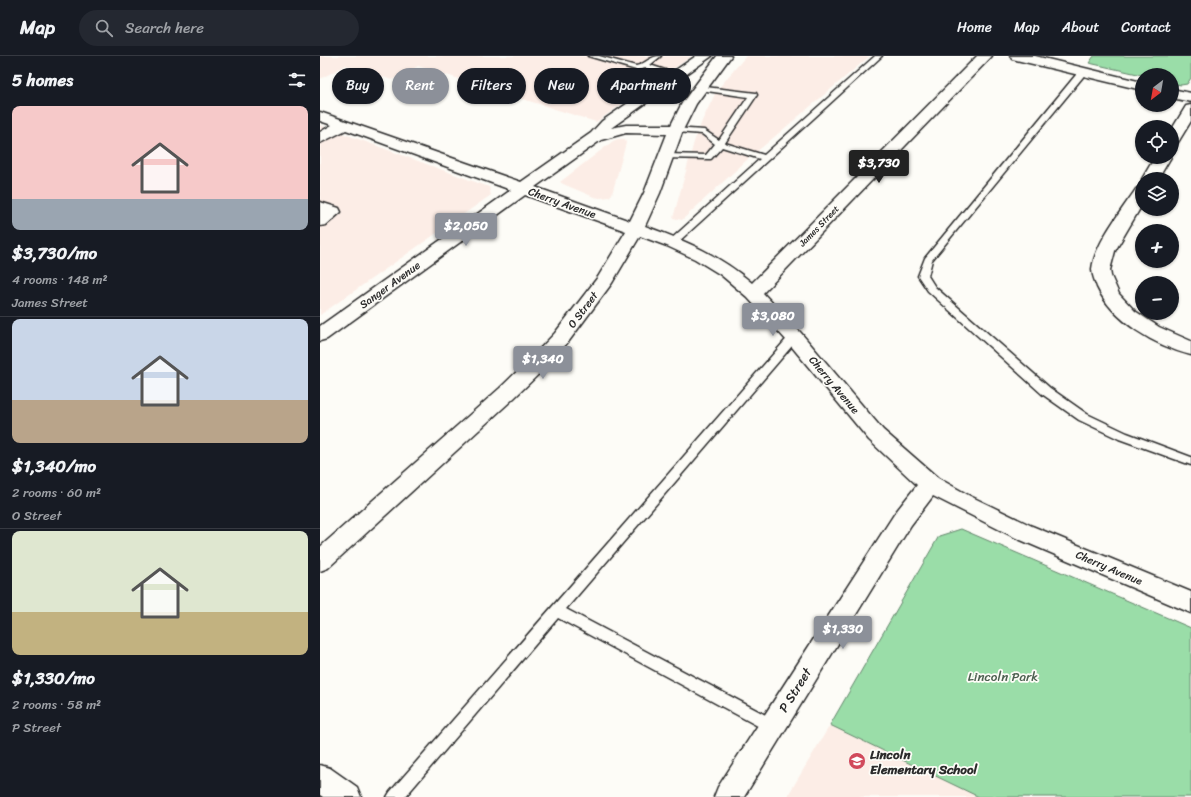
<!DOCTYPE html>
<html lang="en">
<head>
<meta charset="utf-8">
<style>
  body { margin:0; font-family:Sriracha,sans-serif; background:#242831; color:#f1f3f6; height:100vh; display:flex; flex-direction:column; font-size:15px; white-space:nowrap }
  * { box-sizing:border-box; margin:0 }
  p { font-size:13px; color:#9ea1a6 }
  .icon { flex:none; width:22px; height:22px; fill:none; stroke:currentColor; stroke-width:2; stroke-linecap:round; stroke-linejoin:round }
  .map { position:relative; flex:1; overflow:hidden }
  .side { display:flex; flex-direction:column; background:#171b24; width:320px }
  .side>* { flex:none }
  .banner { position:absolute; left:12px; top:12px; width:380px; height:36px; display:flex; gap:8px }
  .needle { width:26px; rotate:211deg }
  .tools { position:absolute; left:815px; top:12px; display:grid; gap:8px }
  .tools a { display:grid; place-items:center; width:44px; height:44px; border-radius:50%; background:#171b24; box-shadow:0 1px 3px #0004; font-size:20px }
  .price { position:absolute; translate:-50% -34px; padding:0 9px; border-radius:4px; background:#8c9099; color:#fff; font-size:13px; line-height:26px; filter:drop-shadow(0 1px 2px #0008) }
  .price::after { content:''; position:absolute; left:50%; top:24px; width:12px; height:9px; margin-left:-6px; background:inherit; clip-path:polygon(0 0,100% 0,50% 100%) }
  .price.selected { background:#222; color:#fff }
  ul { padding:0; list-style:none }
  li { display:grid; align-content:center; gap:8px; height:212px; padding:0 12px }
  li+li { border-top:1px solid #363941 }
  li span { display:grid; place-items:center; height:124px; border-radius:8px; color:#555 }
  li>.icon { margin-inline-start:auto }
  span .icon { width:72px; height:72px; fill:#fffc; stroke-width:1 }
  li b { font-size:17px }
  h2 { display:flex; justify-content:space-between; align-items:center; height:48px; padding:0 12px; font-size:17px }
  .pill { padding:0 14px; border-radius:18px; background:#171b24; box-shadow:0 1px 3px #0004; font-size:14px; line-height:36px }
  .pill.selected { background:#8c9099; color:#fff }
  header { display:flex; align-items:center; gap:24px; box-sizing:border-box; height:56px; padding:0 20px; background:#171b24; border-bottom:1px solid #363941 }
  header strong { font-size:19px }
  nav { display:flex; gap:22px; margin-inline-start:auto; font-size:14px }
  .search { width:280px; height:36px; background:#242831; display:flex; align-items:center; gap:10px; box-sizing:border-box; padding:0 14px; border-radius:22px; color:#9ea1a6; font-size:15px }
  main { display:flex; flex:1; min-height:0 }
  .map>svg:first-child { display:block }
  .built { fill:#fcede6 }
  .green { fill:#9adda8; stroke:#62846a }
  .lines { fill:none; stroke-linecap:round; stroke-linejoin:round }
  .service-casing { stroke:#2b2b2b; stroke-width:3 }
  .minor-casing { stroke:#2b2b2b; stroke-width:3 }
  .tertiary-casing { stroke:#2b2b2b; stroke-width:3 }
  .service { fill:#fdfcf7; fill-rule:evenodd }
  .minor { fill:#fdfcf7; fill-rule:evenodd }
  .tertiary { fill:#fdfcf7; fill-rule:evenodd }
  .labels { text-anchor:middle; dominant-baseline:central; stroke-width:3.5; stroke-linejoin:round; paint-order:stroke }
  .far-street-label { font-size:9px; fill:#2b2b2b; stroke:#fdfcf7 }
  .street-label { font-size:11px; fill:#2b2b2b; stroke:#fdfcf7 }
  .near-park-label { font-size:13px; fill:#4c6050; stroke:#fdfcf7 }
  .near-street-label { font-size:13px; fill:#2b2b2b; stroke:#fdfcf7 }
  .near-poi-label { font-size:13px; font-weight:bold; fill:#2b2b2b; stroke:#fdfcf7; text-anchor:start }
</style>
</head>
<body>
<header>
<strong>Map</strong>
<div class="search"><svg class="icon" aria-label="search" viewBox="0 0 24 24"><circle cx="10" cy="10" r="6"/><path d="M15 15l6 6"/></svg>Search here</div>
<nav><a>Home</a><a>Map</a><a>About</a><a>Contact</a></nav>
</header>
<main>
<section class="side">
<h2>5 homes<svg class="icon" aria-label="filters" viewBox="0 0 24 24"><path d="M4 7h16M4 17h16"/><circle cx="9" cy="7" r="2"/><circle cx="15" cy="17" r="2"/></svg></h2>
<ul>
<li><span style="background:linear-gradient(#f6c9c9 75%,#9aa5b1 0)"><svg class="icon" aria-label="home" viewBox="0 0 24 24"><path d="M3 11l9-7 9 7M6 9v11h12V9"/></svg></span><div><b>$3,730/mo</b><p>4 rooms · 148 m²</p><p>James Street</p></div></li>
<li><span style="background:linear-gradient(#c9d6e8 65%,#b9a48a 0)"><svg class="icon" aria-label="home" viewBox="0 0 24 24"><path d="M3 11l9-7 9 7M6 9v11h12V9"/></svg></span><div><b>$1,340/mo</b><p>2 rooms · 60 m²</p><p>O Street</p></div></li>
<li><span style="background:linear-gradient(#dfe7d0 65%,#c2b280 0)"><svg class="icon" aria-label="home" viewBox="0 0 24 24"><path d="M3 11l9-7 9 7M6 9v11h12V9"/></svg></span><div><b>$1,330/mo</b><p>2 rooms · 58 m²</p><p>P Street</p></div></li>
</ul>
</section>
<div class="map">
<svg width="871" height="741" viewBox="0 0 871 741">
  <rect width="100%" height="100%" fill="#fdfcf7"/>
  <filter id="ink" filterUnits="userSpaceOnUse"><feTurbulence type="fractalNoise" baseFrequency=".025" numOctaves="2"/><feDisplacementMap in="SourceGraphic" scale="8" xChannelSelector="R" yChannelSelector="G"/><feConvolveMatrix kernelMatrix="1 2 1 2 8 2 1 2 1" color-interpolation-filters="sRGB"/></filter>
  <g filter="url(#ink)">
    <path class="built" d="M0 0H372L276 66 98 10 72 24 26 9 0 23Z
      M426 0H550L428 103 362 164 353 162 374 86 382 65 397 34Z
      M0 69 169 131 171 139 0 259Z
      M298 83H305L306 87 292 138 289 141 280 142 274 141 243 128 240 126 293 85Z
      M510 669 659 741H467Z"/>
    <path class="green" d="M774 0H871V22L867 28 861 29 852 27V19H822L769 7Z
      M641 473 871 572V741H659L510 669 619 480Z"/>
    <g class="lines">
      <g class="service-casing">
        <path id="service" d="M268 0H279L316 10C326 8 329 0 341 0L330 9 360 19 356 21 326 12 316 14Z
          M555 0H562L356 188H350L349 186 350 184 440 103 402 91 391 103H388L343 102 342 100 346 98 386 99 395 88 382 78 356 76 352 74 353 72 384 74 399 84 428 41 380 34H377V30L436 37 437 39 405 87 444 99Z
          M760 14H763L767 16 612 204 608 220 615 231 730 332 767 358 807 377 871 401V409L799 383 759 364 722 338 608 235 598 220 605 202Z
          M474 278 478 279 479 281 478 283 246 553 457 665 459 670 457 675 452 677 447 675 238 562 85 741H67L70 736 470 279Z"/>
      </g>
      <g class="minor-casing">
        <path id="minor" d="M376 0H392L291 72 306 69H351L362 47 397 0H411L376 48 363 74 340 137 325 170C366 185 399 199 432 227L657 0H672L443 237 481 277 563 374 618 422 650 440 712 470 871 536V557L696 482 613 440 591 469 424 741H394L398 731 575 457 597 429 549 384 467 285 427 241 401 219 375 203 347 190 320 180 292 227 249 285 225 312 194 342 8 512 0 515V491L180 332 211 302 235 277 278 221 306 175 205 139 7 283 0 285V270L191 134 26 74 0 87V76L12 69 0 65V56L201 126 271 77 282 65ZM306 77 347 78 324 137 310 165 215 131 281 84Z
          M871 49V65L857 88 852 90V73L866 50Z
          M835 101H851L838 123H822Z
          M822 131V149L795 195 790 214 791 220 799 238 815 255 839 271 871 285V299C835 290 793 265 777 231 775 225 772 219 772 213 775 187 802 154 816 133Z
          M0 146 19 152 21 156 6 169 0 170Z
          M0 709 10 712 37 731 41 741H3L0 739Z"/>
      </g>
      <g class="tertiary-casing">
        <path id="tertiary" d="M690 0H715L822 26V34L692 3Z
          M852 33 871 37V46L852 42Z"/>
      </g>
      <use href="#service" class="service"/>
      <use href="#minor" class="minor"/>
      <use href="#tertiary" class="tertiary"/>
    </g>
  </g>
  <defs>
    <g id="school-disc" transform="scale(0.9)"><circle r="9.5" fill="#d1495b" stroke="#fdfcf7"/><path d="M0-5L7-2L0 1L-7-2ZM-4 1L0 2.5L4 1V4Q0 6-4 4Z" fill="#fff"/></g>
  </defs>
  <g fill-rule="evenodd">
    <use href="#school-disc" x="537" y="705"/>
  </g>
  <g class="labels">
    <g class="far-street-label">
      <text transform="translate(499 170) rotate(-46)">James Street</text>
    </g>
    <g class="street-label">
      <text transform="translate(242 147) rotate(20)">Cherry Avenue</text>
      <text transform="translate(70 229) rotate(-36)">Sanger Avenue</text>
      <text transform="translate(263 254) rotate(-53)">O Street</text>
      <text transform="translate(514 329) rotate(50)">Cherry Avenue</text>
      <text transform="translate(789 512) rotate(23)">Cherry Avenue</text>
    </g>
    <g class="near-park-label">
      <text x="683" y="620">Lincoln Park</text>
    </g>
    <g class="near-street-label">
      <text transform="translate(475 634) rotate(-58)">P Street</text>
    </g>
    <g class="near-poi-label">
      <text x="550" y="698">Lincoln<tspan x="550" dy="15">Elementary School</tspan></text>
    </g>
  </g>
</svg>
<div class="tools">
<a><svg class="needle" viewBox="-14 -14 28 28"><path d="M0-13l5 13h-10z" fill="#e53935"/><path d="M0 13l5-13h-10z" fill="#9ea1a6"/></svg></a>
<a><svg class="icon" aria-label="locate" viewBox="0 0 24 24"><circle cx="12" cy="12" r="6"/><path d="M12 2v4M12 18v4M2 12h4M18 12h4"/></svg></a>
<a><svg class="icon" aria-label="layers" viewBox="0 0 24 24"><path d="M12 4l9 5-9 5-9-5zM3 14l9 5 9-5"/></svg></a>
<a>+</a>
<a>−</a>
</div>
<b class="price selected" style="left:559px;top:128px">$3,730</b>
<b class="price" style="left:146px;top:191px">$2,050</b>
<b class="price" style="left:453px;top:281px">$3,080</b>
<b class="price" style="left:223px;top:324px">$1,340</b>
<b class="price" style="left:523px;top:594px">$1,330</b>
<div class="banner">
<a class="pill">Buy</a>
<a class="pill selected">Rent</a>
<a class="pill">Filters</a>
<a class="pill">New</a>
<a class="pill">Apartment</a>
</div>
</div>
</main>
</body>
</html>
